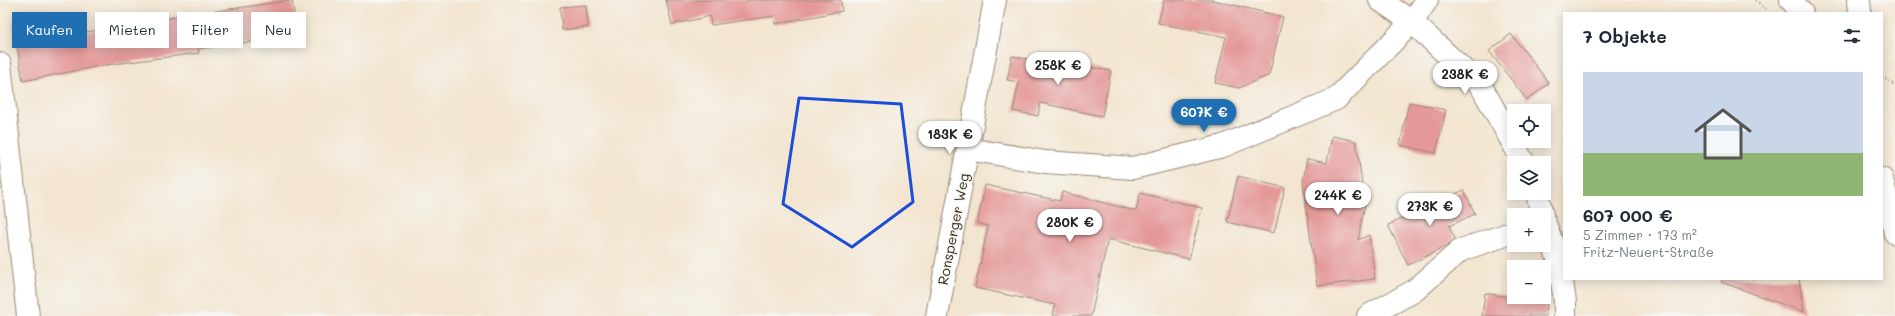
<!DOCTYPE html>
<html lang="de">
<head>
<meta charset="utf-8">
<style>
  body { margin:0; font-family:Mali,sans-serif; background:#f6f6f7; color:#1f2937; height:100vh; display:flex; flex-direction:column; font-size:15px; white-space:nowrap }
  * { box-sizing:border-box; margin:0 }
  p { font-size:13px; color:#747a83 }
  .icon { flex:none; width:22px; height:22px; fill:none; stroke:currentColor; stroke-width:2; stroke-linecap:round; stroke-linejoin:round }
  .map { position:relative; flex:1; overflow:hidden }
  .details { position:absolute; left:1563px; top:12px; width:320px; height:268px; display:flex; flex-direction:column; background:#fff; border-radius:0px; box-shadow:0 2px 10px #0003 }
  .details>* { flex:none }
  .guide { position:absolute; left:12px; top:12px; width:380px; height:36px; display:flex; gap:8px }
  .fabs { position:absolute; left:1507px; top:104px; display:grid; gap:8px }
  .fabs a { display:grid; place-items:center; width:44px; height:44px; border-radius:0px; background:#fff; box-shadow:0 2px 10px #0003; font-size:20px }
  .price { position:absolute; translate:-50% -34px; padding:0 9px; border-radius:14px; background:#fff; color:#222; font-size:13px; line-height:26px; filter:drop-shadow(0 1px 2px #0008) }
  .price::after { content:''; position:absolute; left:50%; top:24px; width:12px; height:9px; margin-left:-6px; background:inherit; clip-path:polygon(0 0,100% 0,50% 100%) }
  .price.on { background:#1f6fb2; color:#fff }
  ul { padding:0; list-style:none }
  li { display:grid; align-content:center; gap:8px; height:212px; padding:0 20px }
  li span { display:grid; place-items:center; height:124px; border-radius:0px; color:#555 }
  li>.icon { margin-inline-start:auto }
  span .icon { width:72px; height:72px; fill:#fffc; stroke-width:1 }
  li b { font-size:17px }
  h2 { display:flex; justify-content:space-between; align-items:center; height:48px; padding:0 20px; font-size:17px }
  .tag { padding:0 14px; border-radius:0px; background:#fff; box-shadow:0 2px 10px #0003; font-size:14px; line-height:36px }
  .tag.on { background:#1f6fb2; color:#fff }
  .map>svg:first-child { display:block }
  .building { fill:#e49998 }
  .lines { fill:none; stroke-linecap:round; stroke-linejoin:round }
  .minor-casing { stroke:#978876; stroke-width:24 }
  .path { stroke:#978876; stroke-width:2.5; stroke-dasharray:1 3; stroke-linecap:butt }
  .minor { stroke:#fff; stroke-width:22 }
  .marked { fill:none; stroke:#1d4ed8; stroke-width:3; stroke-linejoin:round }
  .labels { text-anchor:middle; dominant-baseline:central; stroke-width:3; stroke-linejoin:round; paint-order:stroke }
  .street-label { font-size:14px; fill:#3b2a1e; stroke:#f6f6f2 }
</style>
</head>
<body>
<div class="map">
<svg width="1895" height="316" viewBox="0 0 1895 316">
  <rect width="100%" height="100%" fill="#f6f6f2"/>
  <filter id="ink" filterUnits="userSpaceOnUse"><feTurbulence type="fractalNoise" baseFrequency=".025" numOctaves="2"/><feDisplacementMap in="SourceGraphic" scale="8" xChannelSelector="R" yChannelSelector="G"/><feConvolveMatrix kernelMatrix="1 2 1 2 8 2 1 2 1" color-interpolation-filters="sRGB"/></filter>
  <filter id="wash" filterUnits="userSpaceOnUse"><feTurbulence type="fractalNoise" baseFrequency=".012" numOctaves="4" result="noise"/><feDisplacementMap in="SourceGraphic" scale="16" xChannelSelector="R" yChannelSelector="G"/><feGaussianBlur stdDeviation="0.9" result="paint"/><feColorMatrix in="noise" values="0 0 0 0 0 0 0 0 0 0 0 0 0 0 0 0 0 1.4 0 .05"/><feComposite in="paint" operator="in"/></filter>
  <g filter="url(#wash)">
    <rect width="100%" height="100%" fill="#f3e5cf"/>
    <g id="blocks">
      <path class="building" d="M292 0 297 36 198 49 199 53 105 65 23 81 13 24 53 17 57 36 120 27V25Z
        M666 0H841L842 11 775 24 774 16 711 25 710 16 672 25Z
        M1164 0H1213L1283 17 1269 75 1239 88 1215 83 1226 37 1158 23Z
        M586 5 588 27 562 30 560 7Z
        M1511 34 1549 83 1527 100 1489 51Z
        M1012 56 1063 66 1064 62 1111 71 1102 116 1040 103 1038 116 1013 111 1019 82 1007 80Z
        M1409 102 1446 110 1436 153 1400 145Z
        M1332 136 1356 141 1365 204 1358 240 1369 235 1375 279 1317 286 1303 182 1307 159 1327 163Z
        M1238 176 1285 188 1274 233 1227 222Z
        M985 185 1060 201 1062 192 1136 211 1140 193 1202 208 1189 259 1108 239 1091 316H1053L1055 305 975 288 988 226 977 223Z
        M1464 190 1475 214 1449 226 1455 239 1445 247 1408 265 1388 225Z
        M1722 279H1799L1804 312 1721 282Z
        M1485 293 1547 304 1546 316H1482Z"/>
    </g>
  </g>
  <g filter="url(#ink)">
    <use href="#blocks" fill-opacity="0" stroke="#978876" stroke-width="1"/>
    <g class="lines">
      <g class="minor-casing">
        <path id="minor" d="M1380 0 1412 22 1481 86 1524 163
          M1791 0 1802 13
          M1859 0 1860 13
          M0 64 28 316
          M968 149 1045 162 1133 168 1223 146 1336 99 1412 22 1427 0
          M1882 179 1895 233
          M1537 193 1542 215
          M1544 221 1559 261 1565 302V316
          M937 316 995 0
          M1368 316 1414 291 1461 250 1514 232"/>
      </g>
      <path class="path" d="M1756 0 1767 10
        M1882 77 1895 85"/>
      <use href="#minor" class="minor"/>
    </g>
  </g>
  <path class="marked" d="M799 98 901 104 913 202 852 247 783 204Z"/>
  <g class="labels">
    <g class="street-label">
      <text transform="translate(953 229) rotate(-79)">Ronsperger Weg</text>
    </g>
  </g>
</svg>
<div class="fabs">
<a><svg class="icon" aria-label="locate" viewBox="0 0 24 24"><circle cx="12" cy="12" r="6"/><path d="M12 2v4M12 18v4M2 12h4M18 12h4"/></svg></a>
<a><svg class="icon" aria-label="layers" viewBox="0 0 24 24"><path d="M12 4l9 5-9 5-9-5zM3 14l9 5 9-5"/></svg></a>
<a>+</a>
<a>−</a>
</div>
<b class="price" style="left:1058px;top:86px">258K €</b>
<b class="price" style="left:1465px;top:95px">238K €</b>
<b class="price on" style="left:1204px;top:133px">607K €</b>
<b class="price" style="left:950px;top:155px">183K €</b>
<b class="price" style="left:1338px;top:216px">244K €</b>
<b class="price" style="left:1430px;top:227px">273K €</b>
<b class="price" style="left:1070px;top:243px">280K €</b>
<div class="guide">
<a class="tag on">Kaufen</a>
<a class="tag">Mieten</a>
<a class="tag">Filter</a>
<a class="tag">Neu</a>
</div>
<section class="details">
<h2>7 Objekte<svg class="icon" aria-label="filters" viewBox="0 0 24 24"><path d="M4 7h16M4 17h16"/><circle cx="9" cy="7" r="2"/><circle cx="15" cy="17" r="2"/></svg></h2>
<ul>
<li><span style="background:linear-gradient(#c9d6e8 65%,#8fb573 0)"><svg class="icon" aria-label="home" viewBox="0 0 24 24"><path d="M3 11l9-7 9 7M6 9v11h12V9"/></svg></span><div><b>607 000 €</b><p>5 Zimmer · 173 m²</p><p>Fritz-Neuert-Straße</p></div></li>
</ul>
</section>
</div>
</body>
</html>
